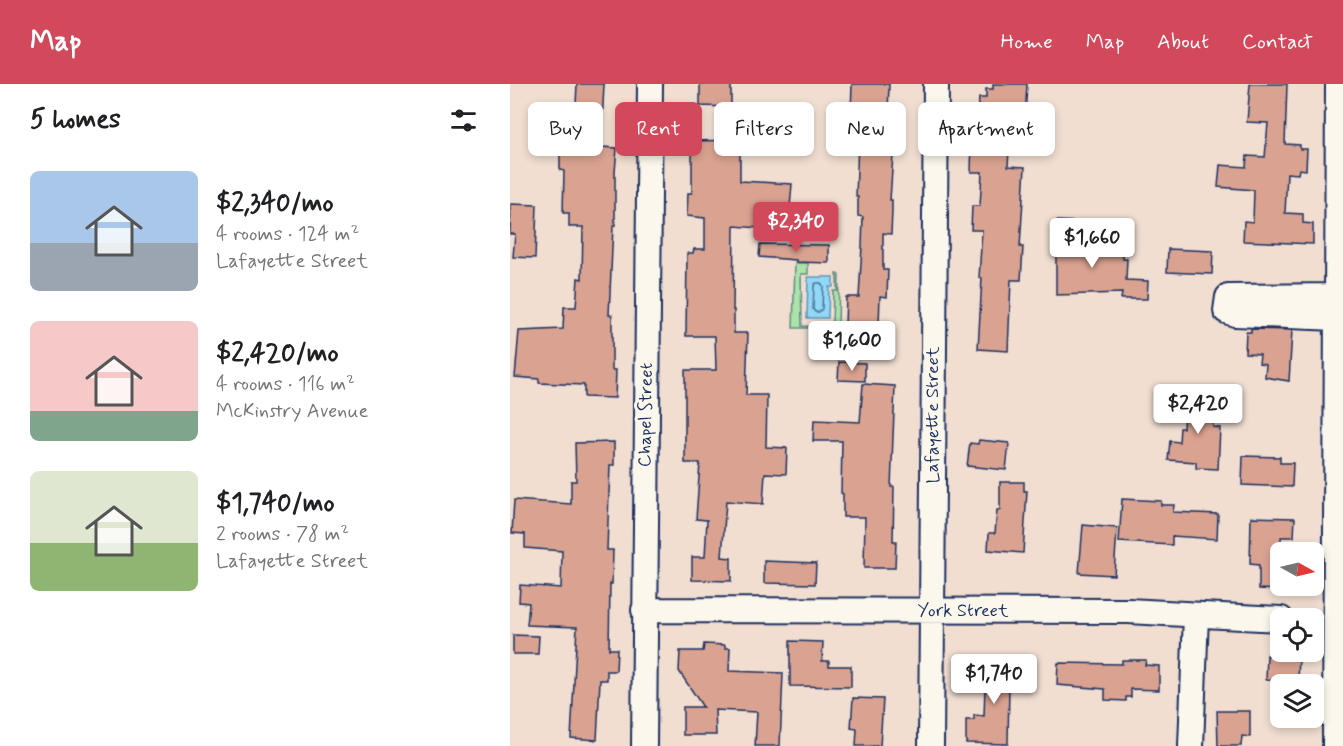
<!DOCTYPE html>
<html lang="en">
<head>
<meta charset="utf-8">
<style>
  body { margin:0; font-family:Mynerve,sans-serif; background:#f2f2f2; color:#202124; height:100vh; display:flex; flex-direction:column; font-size:22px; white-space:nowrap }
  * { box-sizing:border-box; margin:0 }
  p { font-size:20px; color:#757577 }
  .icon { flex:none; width:33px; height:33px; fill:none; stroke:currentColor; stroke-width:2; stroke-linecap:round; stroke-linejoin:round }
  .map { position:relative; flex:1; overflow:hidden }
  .drawer { display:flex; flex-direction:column; background:#fff; width:510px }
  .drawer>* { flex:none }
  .banner { position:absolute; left:18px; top:18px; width:570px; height:54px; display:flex; gap:12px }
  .needle { width:39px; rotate:98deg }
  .controls { position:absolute; left:760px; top:458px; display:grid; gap:12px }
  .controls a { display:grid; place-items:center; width:54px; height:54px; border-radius:9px; background:#fff; box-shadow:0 3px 9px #0003; font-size:30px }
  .price { position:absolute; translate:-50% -51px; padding:0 14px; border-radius:6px; background:#fff; color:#222; font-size:20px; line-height:39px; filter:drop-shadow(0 2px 3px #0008) }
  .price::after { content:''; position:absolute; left:50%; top:36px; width:18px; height:14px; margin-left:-9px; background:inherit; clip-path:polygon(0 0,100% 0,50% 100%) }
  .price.on { background:#d1495b; color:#fff }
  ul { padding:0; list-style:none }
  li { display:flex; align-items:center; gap:18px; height:150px; padding:0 30px }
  li span { display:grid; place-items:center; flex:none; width:168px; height:120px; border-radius:9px; color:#555 }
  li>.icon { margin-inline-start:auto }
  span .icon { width:72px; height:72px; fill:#fffc; stroke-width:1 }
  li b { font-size:26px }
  h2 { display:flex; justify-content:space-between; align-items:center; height:72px; padding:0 30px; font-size:26px }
  .pill { padding:0 21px; border-radius:9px; background:#fff; box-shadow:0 3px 9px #0003; font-size:21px; line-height:54px }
  .pill.on { background:#d1495b; color:#fff }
  header { display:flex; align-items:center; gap:36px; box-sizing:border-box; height:84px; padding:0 30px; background:#d1495b; color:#fff }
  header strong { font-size:28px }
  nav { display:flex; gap:33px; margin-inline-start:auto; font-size:21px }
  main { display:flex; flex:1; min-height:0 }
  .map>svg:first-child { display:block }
  .green { fill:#abe3a8; stroke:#638983; stroke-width:1.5 }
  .water { fill:#92d8f4; stroke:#6294b8; stroke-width:1.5 }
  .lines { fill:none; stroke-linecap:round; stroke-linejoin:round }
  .shore { stroke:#4b739a; stroke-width:1.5 }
  .building { fill:#daa391; stroke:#1b2f5e; stroke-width:1.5 }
  .minor-casing { stroke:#1b2f5e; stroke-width:28 }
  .minor { stroke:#fbf7ec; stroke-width:24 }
  .labels { text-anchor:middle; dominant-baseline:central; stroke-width:6; stroke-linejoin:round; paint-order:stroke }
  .street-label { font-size:18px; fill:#1b2f5e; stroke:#fbf7ec }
</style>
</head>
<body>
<header>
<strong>Map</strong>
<nav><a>Home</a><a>Map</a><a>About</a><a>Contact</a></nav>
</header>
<main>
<section class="drawer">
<h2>5 homes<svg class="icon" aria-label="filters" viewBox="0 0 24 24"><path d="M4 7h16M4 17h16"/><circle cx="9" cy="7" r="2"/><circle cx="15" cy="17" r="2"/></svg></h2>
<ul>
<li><span style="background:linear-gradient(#a9c7e8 60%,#9aa5b1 0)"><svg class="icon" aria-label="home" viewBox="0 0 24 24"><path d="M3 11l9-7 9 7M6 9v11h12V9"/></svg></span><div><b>$2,340/mo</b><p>4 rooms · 124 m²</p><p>Lafayette Street</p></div></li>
<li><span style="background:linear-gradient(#f6c9c9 75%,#7fa58c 0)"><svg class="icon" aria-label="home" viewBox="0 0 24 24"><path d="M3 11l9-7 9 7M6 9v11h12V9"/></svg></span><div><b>$2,420/mo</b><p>4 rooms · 116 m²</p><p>McKinstry Avenue</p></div></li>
<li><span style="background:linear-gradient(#dfe7d0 60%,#8fb573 0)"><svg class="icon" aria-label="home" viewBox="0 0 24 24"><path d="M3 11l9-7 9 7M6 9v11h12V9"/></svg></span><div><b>$1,740/mo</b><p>2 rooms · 78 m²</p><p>Lafayette Street</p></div></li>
</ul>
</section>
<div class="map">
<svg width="833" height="662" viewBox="0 0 833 662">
  <rect width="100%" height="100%" fill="#f1ded1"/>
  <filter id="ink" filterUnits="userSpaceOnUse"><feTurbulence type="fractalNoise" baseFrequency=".0167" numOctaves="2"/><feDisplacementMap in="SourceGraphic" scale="12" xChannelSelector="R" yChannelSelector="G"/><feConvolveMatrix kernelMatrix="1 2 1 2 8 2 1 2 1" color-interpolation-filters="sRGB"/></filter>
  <g filter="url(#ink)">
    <path class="green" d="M285 179H298V190H291L292 242 322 243 323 207H327V190L329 191 328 244H283Z"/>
    <path class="water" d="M298 193H323V203H319L318 234H297Z"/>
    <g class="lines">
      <path class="shore" d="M306 199H311L313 202 312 225 309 228H305L303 225 304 202Z"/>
    </g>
    <path class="building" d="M67 0H94L91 63 107 64 105 88V142H103L99 231H102V286H106L105 314 74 313V301L29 299V295L5 293 9 247 53 245 54 223H66L68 194 72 195 73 143H59V129H53L54 87 50 86V40H65Z
      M190 0H221V23L190 22Z
      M342 0H379L377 59H382L381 71H383L380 116H382V127L381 150 373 149V186H378L377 213 370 212 369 241 335 240 336 213H349L352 162 353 133 348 132V113H346L349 29H341Z
      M483 0H517L515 34H501L498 82 515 83 510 163H513L511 196H501L498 267 468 265 472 194H469L472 146H461L462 122H470L472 88H461L462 54H466L469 14H476V5H483Z
      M740 0H777L775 60 790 61V65H797L796 86 789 85 788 90 777 89 775 129 793 130V139L803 140V160L733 157 734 137 743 138 744 106 708 103 710 81 736 83 737 72 755 73 758 39 737 38Z
      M230 56V97L282 100 278 146 224 142 223 226H224V249H238L236 311H257L256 363 277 364 276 390 255 389 253 420 216 417 212 473 221 474V497L182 496V473H195L197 436 186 435 190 379H175V286H206L205 252H176L177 169H183L184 165H195V134L177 132 178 109H182V57Z
      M1 120 27 121 25 174 3 173 5 150H0Z
      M546 137 568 138 567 165 613 167V175H617L616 196 638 197 637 215H611L612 209 546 211Z
      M250 160 319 161V179L286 178V176L249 173Z
      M658 165 703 167 702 190 657 188Z
      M741 245 782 246 779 297 755 293 756 280 749 279 750 270 735 269 736 248H741Z
      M329 278 355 279V297L328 296Z
      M353 300 385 302 381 403H384L383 457H386L385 484H354L355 433H333V410L331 409 332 357H303L304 336 350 338Z
      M675 312 705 315 703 343 710 344 708 385 686 384V378L658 376 660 357 669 358 670 344H673Z
      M469 356 499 359 496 386 457 382 460 359 468 360Z
      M104 358V381H100L97 466H103L102 500H100L99 565H107L106 587H97V596H90L87 656 61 654 67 543 17 541 19 519 9 518 10 501 51 504 52 467 15 464V450L2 449 4 416 61 420V397H66L65 359Z
      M733 372 770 373V379H783L782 403 732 401Z
      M490 398H514V407H517L513 469 478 466 479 449H485L487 426H490Z
      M612 415 651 417V421H664L663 428 708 430 707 455 662 452V461L609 458Z
      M741 433 785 434 784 453H771V506L749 505V481L740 480Z
      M573 441 607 444 604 491 569 489Z
      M254 477 306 479 305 500 254 499Z
      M3 551 29 552 28 570H3Z
      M280 557 313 558 312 577H319V582H341V603L280 602Z
      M194 560 215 561V564H220L219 587 273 589 270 662H245L247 628 205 626 206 651H173V623H193L169 587 170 567H193Z
      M757 571 789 572 788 598 756 596Z
      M476 575 506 576 505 603 499 602 498 660 456 659V636H464V631L474 632Z
      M612 576H636L635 581 649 582V606L621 605V613H616V617L595 616V605L547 601 548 579 612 580Z
      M343 614 373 615 370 662H346L347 645 341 644Z
      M707 627H740V653L732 652 731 662H708Z"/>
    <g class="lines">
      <g class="minor-casing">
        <path id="minor" d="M826 212 718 213 716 227 725 230 828 234
          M134 526 618 527 771 535
          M134 662 140 0
          M421 662 426 0
          M681 662 686 531
          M825 662 828 0"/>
      </g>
      <use href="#minor" class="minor"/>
    </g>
  </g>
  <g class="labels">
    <g class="street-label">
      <text transform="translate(136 331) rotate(-89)">Chapel Street</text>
      <text transform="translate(423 331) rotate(-90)">Lafayette Street</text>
      <text x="453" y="527">York Street</text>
    </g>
  </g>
</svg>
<div class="controls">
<a><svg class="needle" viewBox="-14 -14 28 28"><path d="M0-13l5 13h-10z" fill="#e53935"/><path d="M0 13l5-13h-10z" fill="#757577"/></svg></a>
<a><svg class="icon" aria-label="locate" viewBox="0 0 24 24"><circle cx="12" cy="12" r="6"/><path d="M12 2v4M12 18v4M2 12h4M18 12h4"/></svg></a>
<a><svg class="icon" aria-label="layers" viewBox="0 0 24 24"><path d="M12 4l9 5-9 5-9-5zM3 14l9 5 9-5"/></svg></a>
</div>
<b class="price on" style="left:286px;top:169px">$2,340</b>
<b class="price" style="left:582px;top:185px">$1,660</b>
<b class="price" style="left:342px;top:288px">$1,600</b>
<b class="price" style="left:688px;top:351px">$2,420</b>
<b class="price" style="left:484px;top:621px">$1,740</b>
<div class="banner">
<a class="pill">Buy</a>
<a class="pill on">Rent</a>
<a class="pill">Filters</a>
<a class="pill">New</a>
<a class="pill">Apartment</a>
</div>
</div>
</main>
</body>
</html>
